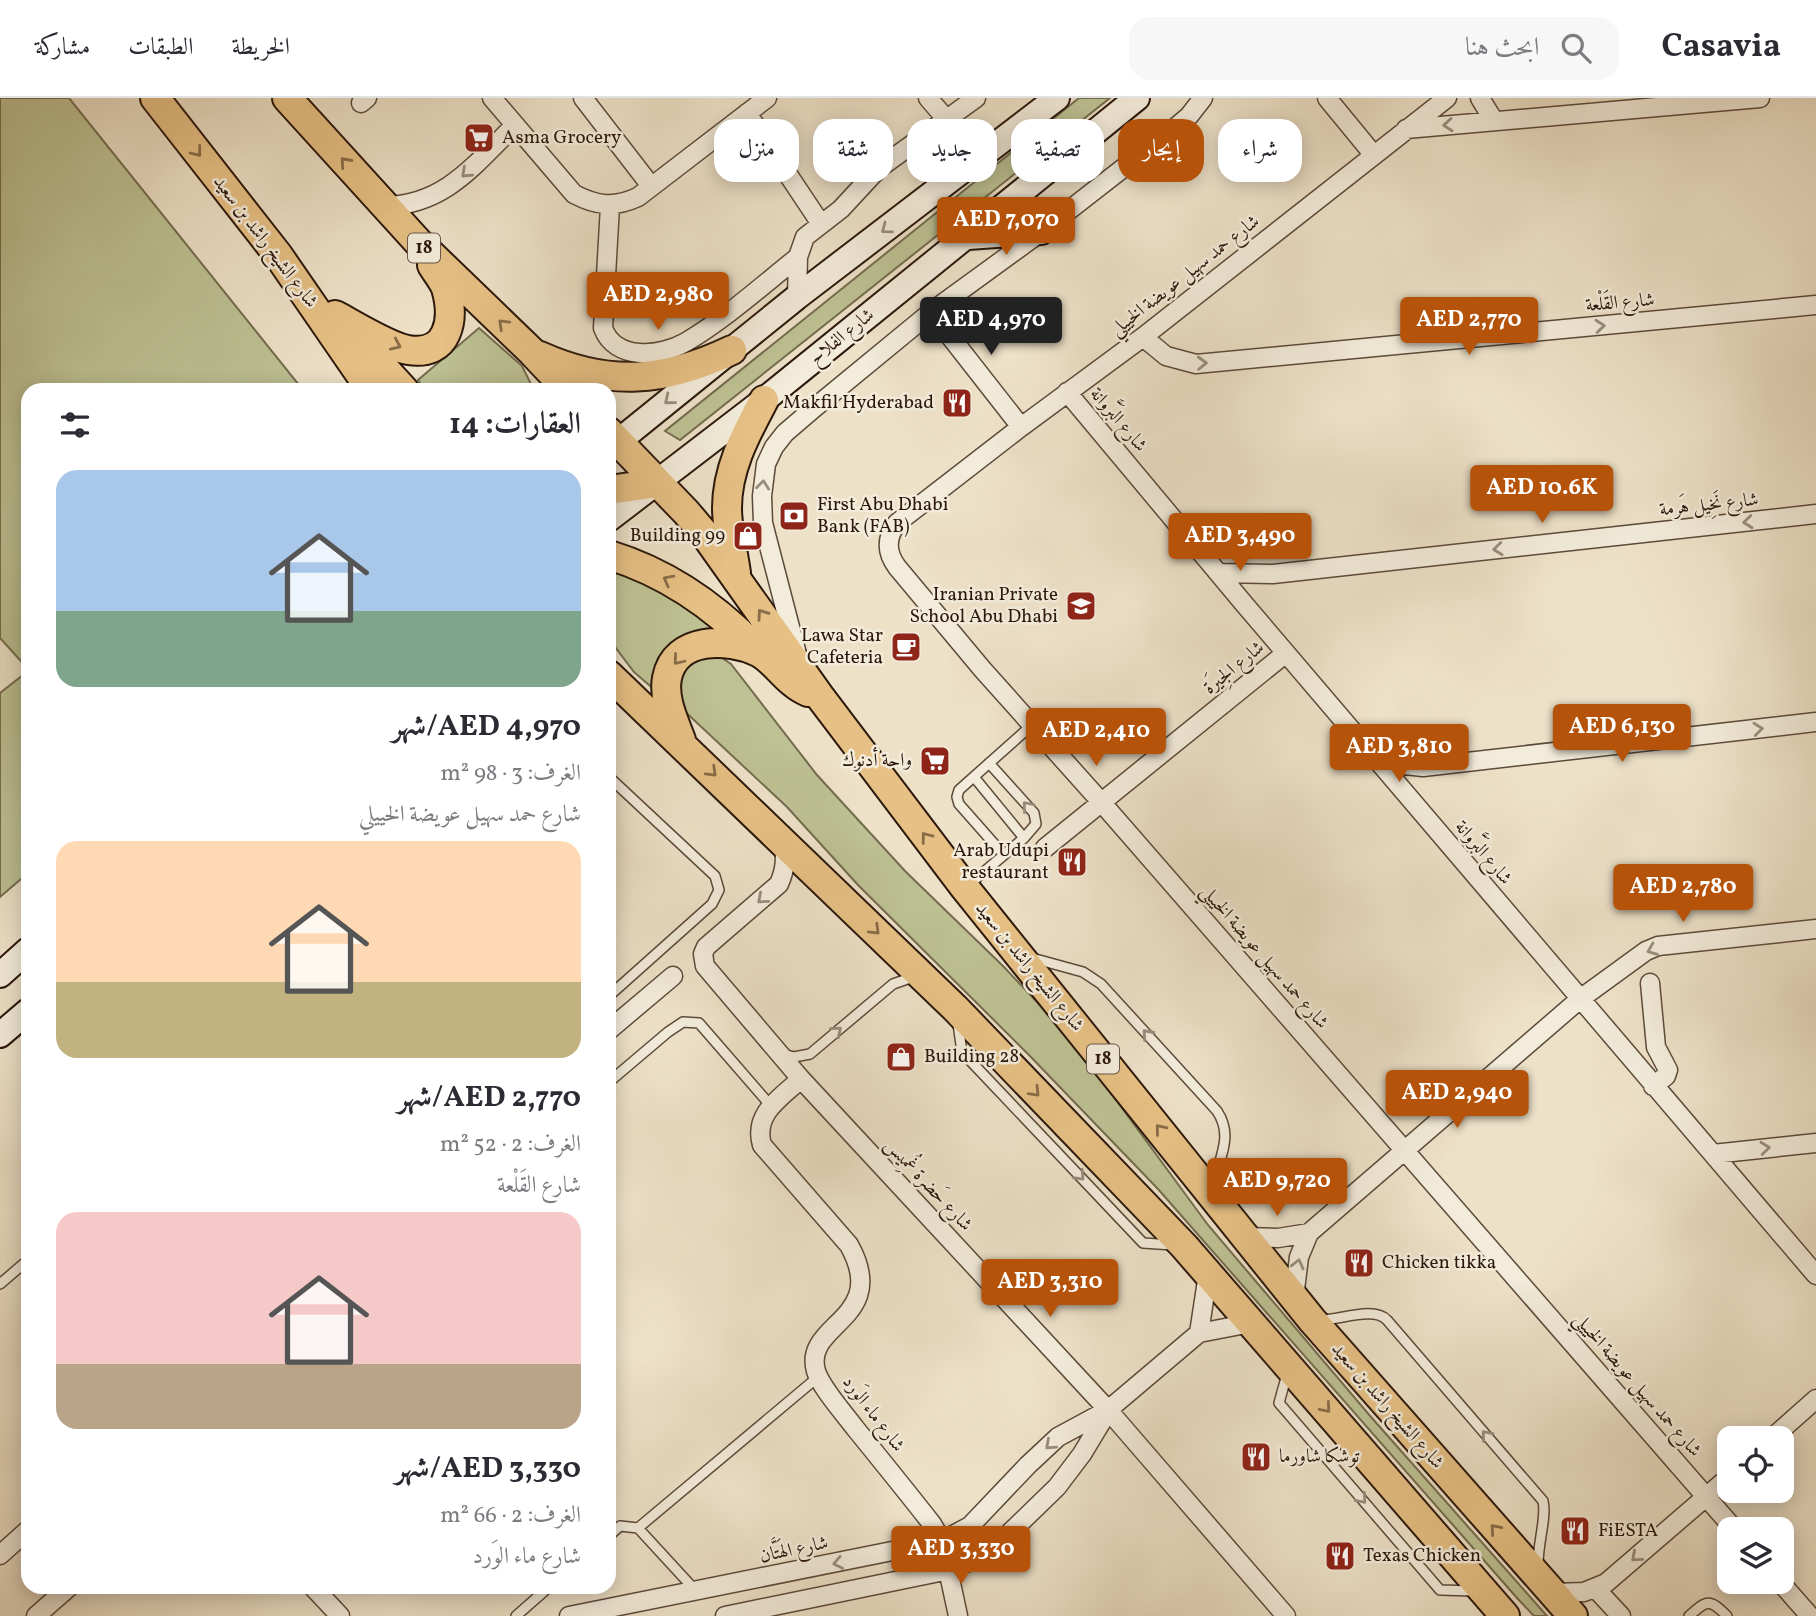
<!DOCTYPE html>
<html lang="ar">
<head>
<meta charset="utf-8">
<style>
  body { margin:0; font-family:Vollkorn,Amiri,serif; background:#f7f7f7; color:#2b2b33; direction:rtl; height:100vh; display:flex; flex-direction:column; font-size:26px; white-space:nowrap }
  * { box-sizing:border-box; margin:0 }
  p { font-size:23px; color:#7c7c81 }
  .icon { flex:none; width:38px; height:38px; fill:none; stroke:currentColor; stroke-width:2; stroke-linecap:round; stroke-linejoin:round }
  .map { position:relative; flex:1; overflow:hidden; direction:ltr }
  .panel { position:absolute; left:21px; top:285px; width:595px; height:1211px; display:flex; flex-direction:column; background:#fff; border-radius:21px; box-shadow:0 4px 18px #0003; direction:rtl }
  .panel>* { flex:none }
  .banner { position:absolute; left:637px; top:21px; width:665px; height:63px; direction:rtl; display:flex; gap:14px }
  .tools { position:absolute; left:1717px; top:1328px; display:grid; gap:14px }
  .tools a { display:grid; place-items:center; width:77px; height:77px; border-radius:14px; background:#fff; box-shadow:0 4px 18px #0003; font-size:35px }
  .price { position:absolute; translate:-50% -60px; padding:0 16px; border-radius:7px; background:#b45309; color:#fff; font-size:23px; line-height:46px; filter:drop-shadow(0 2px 4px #0008) }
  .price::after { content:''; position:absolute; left:50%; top:42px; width:21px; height:16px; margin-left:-10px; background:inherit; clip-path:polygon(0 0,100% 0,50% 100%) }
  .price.active { background:#222; color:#fff }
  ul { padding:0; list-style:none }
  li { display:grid; align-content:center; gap:14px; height:371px; padding:0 35px }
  li span { display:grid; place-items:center; height:217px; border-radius:21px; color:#555 }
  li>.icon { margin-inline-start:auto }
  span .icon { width:126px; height:126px; fill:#fffc; stroke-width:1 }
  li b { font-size:30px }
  h2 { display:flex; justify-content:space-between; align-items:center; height:84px; padding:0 35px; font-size:30px }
  .tag { padding:0 24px; border-radius:21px; background:#fff; box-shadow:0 4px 18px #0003; font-size:24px; line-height:63px }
  .tag.active { background:#b45309; color:#fff }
  header { display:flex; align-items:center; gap:42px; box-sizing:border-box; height:98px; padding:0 35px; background:#fff; border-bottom:2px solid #e1e1e2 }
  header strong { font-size:33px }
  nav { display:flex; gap:38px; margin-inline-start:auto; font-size:24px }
  .search { width:490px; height:63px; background:#f7f7f7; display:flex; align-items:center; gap:18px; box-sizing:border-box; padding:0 24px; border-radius:21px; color:#7c7c81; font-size:26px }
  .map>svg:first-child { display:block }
  .green { fill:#bdc193; stroke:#746c4f; stroke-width:2 }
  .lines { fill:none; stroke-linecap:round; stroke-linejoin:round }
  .lane-casing { stroke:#5c4a3a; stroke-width:12 }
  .street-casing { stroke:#5c4a3a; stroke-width:21 }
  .secondary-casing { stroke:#2c180b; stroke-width:28 }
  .primary-casing { stroke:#2c180b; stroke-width:32 }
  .lane { stroke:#f3ecdb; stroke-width:9 }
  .street { stroke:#f3ecdb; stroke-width:18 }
  .secondary { stroke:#f3ecdb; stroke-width:24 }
  .primary { stroke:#e6c084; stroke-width:28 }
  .oneway { stroke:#998d7d }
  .oneway2 { stroke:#896c48 }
  .labels { text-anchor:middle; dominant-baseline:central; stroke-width:5; stroke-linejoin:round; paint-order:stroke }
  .shield { fill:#f3ecdb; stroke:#685849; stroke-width:2 }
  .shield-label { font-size:18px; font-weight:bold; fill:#2c180b }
  .poi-label { font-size:19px; fill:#2c180b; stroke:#f3ecdb; text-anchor:start }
  .street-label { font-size:19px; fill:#2c180b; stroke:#f3ecdb }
</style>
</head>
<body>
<header>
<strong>Casavia</strong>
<div class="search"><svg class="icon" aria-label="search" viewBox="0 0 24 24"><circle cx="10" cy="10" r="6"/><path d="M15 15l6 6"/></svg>ابحث هنا</div>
<nav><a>الخريطة</a><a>الطبقات</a><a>مشاركة</a></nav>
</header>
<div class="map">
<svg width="1816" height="1518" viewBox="0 0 1816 1518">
  <rect width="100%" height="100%" fill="#ede1c8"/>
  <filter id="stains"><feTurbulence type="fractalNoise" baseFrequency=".00286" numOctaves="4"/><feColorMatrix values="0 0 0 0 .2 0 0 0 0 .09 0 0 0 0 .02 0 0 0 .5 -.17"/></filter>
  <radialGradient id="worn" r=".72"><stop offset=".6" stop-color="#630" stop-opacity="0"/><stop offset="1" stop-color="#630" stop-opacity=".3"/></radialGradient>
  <path class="green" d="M0 0H69L303 292H28V571L0 540Z
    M1079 0H1110L680 342 665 333Z
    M479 230 522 268 534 292H424L418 282Z
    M609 472 645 481 695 513 716 534C667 533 664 551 656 593L634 574 609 541Z
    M712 553 731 566 817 677 905 773 1003 868 1069 938 1208 1127 1371 1319 1547 1518H1534L1517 1500 1158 1091 1028 956 858 787 787 709 680 609 673 576Z
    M28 573V775L0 799V595Z"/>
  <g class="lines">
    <g class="lane-casing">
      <path id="lane" d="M609 679 715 778 719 792 712 806 609 898
        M974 679 1024 740
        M1004 757 959 706 957 699 959 692 1032 627
        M966 789 1024 740 1036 726 1034 715 989 665
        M1032 860 1083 874 1101 886 1217 1013C1235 1040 1217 1062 1213 1091
        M958 926 962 954 1143 1145 1173 1147
        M783 956 794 959 810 956 893 886 916 878
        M609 984 668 934 683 924 699 925 771 1008
        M0 1186 28 1162
        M1321 1222C1340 1222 1374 1208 1387 1222L1543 1403C1547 1419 1537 1448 1538 1469
        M1287 1276 1279 1305 1440 1492 1474 1493
        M638 1430 818 1279
        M609 1438 620 1428 638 1430 695 1492
        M516 1518 549 1489
        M1689 1518C1707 1502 1709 1500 1727 1518"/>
    </g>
    <g class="street-casing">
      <path id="street" d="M492 0 574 96C597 108 614 110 638 99L767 0
        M583 0 651 88
        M928 0 947 22
        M1327 0 1373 56
        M1447 0 1143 239 1021 329 897 425C886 440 886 454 897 469L983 572 1102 705 1735 1432
        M1480 0 1494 23
        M361 5 367 0
        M747 15 821 126
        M1406 31 1760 0
        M385 108C445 107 475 66 515 27
        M610 108 603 230C615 263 660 259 686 244 724 222 764 186 798 159
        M797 199 798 159 805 139 841 111 878 71 976 0
        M931 214 1021 329
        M1143 239 1166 258 1196 266 1816 207
        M1067 294 1245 507 1816 1177
        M1218 475 1273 476 1816 416
        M797 556 763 425 762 398 766 366 774 349 785 335 813 311 931 214 1041 134 1176 29 1189 18 1203 0
        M1379 664 1423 669 1816 624
        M783 742C786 759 786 770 779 786L706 849 703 856 705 868 801 981 1108 1312 1286 1518
        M1045 750 1286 555
        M1650 885 1656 949 1668 972 1666 978 1653 988
        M609 932 673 878
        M801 981C780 1000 753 1016 762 1047L849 1147C891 1222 802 1225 816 1273 821 1290 844 1315 855 1330 881 1362 907 1394 932 1426L942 1443 958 1518
        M1713 1056 1816 1045
        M1246 1139 1278 1140 1309 1135
        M1294 1200 1299 1159 1309 1135 1580 901 1646 853 1658 848 1816 831
        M1199 1235 1208 1176
        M1772 1340 1816 1301
        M0 1457 28 1432
        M1780 1484 1810 1518
        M313 1489 340 1518
        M1596 1491 1621 1518
        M1554 1495 1584 1494 1606 1485 1729 1379
        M36 1518 69 1489
        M569 1518 942 1443 970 1428 1028 1367 1058 1339 1108 1312 1199 1235 1251 1225
        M725 1518 949 1472 989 1455 1057 1389 1082 1356 1108 1313"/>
    </g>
    <g class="secondary-casing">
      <path id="secondary" d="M968 139 1041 134
        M609 351 797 199 1057 0
        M609 421 764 302 1137 0
        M0 877 28 852
        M0 937 28 913"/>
    </g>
    <g class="primary-casing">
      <path id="primary" d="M155 0 278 157 371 292
        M287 0 418 144 532 254 568 292
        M335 217C354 227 389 249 408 252 449 259 455 221 446 190 443 182 436 174 432 167
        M347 230 404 292
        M540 258C609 289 665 284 732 252
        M609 334 686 414 703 434 821 600 965 790 1312 1222 1573 1518
        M609 392 658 385
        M609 457C668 475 715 508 757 552
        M736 475C733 453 727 431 727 410 727 370 746 336 764 302
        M609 577 955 910 1184 1148 1505 1518
        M681 642C674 623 663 601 667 580 675 538 728 540 758 554 775 562 786 585 808 594"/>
    </g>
    <use href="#lane" class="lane"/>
    <use href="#street" class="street"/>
    <use href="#secondary" class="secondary"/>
    <use href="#primary" class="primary"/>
  </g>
  <defs><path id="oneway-chevron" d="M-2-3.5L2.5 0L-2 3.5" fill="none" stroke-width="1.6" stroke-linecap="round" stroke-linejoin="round" transform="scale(1.75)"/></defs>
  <g class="oneway">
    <use href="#oneway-chevron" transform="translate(1448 27) rotate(175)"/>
    <use href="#oneway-chevron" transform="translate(466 75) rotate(137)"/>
    <use href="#oneway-chevron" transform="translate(886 131) rotate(143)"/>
    <use href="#oneway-chevron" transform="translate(1600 228) rotate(-5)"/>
    <use href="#oneway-chevron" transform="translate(1202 265) rotate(-2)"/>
    <use href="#oneway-chevron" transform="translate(669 302) rotate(141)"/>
    <use href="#oneway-chevron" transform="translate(763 387) rotate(-84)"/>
    <use href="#oneway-chevron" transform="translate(1748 424) rotate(174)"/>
    <use href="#oneway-chevron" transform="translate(1498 451) rotate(174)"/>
    <use href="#oneway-chevron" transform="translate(1758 631) rotate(-6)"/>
    <use href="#oneway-chevron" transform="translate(1027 708) rotate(-130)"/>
    <use href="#oneway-chevron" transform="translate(762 801) rotate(139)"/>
    <use href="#oneway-chevron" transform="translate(1652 852) rotate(158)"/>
    <use href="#oneway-chevron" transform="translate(837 933) rotate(-40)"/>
    <use href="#oneway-chevron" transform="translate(1147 936) rotate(-132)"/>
    <use href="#oneway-chevron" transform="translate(1765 1050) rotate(-6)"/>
    <use href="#oneway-chevron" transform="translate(1080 1078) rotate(47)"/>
    <use href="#oneway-chevron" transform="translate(1298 1166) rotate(-76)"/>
    <use href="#oneway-chevron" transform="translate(1486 1337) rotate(-131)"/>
    <use href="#oneway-chevron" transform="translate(1050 1347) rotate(138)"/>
    <use href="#oneway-chevron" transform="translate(1362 1401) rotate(49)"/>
    <use href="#oneway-chevron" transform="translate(1636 1459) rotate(139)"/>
    <use href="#oneway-chevron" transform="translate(838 1465) rotate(168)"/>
  </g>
  <g class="oneway2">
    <use href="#oneway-chevron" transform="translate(197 54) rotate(52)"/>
    <use href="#oneway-chevron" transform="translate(345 64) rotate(-132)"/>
    <use href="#oneway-chevron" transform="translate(503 226) rotate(-136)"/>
    <use href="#oneway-chevron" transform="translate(396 247) rotate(24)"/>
    <use href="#oneway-chevron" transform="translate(668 482) rotate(-152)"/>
    <use href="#oneway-chevron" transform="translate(762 516) rotate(-125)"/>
    <use href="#oneway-chevron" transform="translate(678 562) rotate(130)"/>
    <use href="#oneway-chevron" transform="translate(712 674) rotate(44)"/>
    <use href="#oneway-chevron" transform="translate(926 739) rotate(-127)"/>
    <use href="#oneway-chevron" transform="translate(875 832) rotate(44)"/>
    <use href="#oneway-chevron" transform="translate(1035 994) rotate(46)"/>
    <use href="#oneway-chevron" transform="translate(1160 1031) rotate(-129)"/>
    <use href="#oneway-chevron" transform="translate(1326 1310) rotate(49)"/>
    <use href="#oneway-chevron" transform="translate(1495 1431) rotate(-131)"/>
  </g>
  <defs>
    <g id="supermarket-square" transform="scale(1.575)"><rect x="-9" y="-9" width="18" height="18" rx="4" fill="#8f2418" stroke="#f3ecdb"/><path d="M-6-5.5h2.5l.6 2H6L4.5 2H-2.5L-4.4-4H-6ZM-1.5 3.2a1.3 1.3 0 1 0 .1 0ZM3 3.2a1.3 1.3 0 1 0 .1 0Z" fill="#fff"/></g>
    <g id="restaurant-square" transform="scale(1.575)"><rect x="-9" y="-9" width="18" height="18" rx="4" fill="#8f2418" stroke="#f3ecdb"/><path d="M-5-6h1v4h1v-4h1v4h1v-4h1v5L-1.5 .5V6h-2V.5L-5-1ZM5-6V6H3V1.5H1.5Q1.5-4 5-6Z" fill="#fff"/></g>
    <g id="bank-square" transform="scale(1.575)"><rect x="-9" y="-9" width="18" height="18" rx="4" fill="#8f2418" stroke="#f3ecdb"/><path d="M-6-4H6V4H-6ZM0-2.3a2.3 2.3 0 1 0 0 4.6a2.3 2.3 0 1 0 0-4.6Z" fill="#fff"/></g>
    <g id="shop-square" transform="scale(1.575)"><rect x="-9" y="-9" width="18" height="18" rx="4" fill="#8f2418" stroke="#f3ecdb"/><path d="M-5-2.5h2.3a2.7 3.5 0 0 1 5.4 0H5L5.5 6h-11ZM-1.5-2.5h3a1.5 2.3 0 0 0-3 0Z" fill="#fff"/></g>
    <g id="school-square" transform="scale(1.575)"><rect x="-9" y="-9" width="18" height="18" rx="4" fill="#8f2418" stroke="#f3ecdb"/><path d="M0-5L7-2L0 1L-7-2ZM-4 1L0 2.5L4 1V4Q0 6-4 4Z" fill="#fff"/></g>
    <g id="cafe-square" transform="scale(1.575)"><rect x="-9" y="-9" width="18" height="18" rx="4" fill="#8f2418" stroke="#f3ecdb"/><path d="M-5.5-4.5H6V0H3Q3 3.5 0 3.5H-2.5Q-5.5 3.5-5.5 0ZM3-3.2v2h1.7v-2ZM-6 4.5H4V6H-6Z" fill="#fff"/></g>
  </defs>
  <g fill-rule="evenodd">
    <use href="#supermarket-square" x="479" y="40"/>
    <use href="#restaurant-square" x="957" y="305"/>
    <use href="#bank-square" x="794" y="418"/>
    <use href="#shop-square" x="748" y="438"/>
    <use href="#school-square" x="1081" y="508"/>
    <use href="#cafe-square" x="906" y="549"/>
    <use href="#supermarket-square" x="935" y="663"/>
    <use href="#restaurant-square" x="1072" y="764"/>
    <use href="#shop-square" x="901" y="959"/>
    <use href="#restaurant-square" x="1359" y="1165"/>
    <use href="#restaurant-square" x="1256" y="1359"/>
    <use href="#restaurant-square" x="1575" y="1433"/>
    <use href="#restaurant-square" x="1340" y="1458"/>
  </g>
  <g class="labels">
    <g class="shield">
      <rect x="408" y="135.5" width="32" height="29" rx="5"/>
      <rect x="1087" y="946.5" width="32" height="29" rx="5"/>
    </g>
    <g class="shield-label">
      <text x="424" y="150">18</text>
      <text x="1103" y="961">18</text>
    </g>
    <g class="poi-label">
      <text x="502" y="40">Asma Grocery</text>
      <text x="934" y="305" text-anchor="end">Makfil Hyderabad</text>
      <text x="817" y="407">First Abu Dhabi<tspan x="817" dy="22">Bank (FAB)</tspan></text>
      <text x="725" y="438" text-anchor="end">Building 99</text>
      <text x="1058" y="497" text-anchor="end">Iranian Private<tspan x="1058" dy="22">School Abu Dhabi</tspan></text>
      <text x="883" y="538" text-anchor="end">Lawa Star<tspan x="883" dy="22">Cafeteria</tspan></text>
      <text x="912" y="663" text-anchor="end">واحة أدنوك</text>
      <text x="1049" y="753" text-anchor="end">Arab Udupi<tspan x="1049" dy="22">restaurant</tspan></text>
      <text x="924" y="959">Building 28</text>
      <text x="1382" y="1165">Chicken tikka</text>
      <text x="1279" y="1359">توشكا شاورما</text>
      <text x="1598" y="1433">FiESTA</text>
      <text x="1363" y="1458">Texas Chicken</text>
    </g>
    <g class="street-label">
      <text transform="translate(265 144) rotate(53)">شارع الشيخ راشد بن سعيد</text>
      <text transform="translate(1185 178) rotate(-38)">شارع حمد سهيل عويضة الخييلي</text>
      <text transform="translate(1620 205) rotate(-5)">شارع القَلْعة</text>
      <text transform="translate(842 239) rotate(-39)">شارع الفلاح</text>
      <text transform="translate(1118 322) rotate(50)">شارع البَرَّوانة</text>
      <text transform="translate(1709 407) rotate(-6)">شارع نَخِيل هَرمة</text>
      <text transform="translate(1234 570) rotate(-39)">شارع الجِيرَة</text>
      <text transform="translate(1483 755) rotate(50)">شارع البَرَّوانة</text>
      <text transform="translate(1264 859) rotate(49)">شارع حمد سهيل عويضة الخييلي</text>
      <text transform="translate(1029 869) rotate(51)">شارع الشيخ راشد بن سعيد</text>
      <text transform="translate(928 1087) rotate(47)">شارع حَضرة غُمِيس</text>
      <text transform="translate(1637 1287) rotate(49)">شارع حمد سهيل عويضة الخييلي</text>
      <text transform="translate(1387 1308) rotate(49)">شارع الشيخ راشد بن سعيد</text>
      <text transform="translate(873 1316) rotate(53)">شارع ماء الوَرد</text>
      <text transform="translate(794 1452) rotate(-12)">شارع الهَتَّان</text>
    </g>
  </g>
  <rect width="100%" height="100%" filter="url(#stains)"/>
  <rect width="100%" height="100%" fill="url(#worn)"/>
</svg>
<div class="tools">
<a><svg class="icon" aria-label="locate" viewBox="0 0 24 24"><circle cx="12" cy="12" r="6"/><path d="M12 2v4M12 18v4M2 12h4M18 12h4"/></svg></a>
<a><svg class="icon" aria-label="layers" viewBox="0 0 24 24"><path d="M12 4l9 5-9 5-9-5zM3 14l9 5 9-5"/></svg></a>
</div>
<b class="price" style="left:1006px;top:159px">AED 7,070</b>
<b class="price" style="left:658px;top:234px">AED 2,980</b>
<b class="price active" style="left:991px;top:259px">AED 4,970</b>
<b class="price" style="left:1469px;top:259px">AED 2,770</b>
<b class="price" style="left:1542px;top:427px">AED 10.6K</b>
<b class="price" style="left:1240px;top:475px">AED 3,490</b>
<b class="price" style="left:1622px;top:666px">AED 6,130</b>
<b class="price" style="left:1096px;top:670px">AED 2,410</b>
<b class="price" style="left:1399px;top:686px">AED 3,810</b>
<b class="price" style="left:1683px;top:826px">AED 2,780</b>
<b class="price" style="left:1457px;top:1032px">AED 2,940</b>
<b class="price" style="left:1277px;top:1120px">AED 9,720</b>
<b class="price" style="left:1050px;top:1221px">AED 3,310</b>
<b class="price" style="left:961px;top:1488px">AED 3,330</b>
<div class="banner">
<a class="tag">شراء</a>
<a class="tag active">إيجار</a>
<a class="tag">تصفية</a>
<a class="tag">جديد</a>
<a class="tag">شقة</a>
<a class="tag">منزل</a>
</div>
<section class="panel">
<h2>العقارات: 14<svg class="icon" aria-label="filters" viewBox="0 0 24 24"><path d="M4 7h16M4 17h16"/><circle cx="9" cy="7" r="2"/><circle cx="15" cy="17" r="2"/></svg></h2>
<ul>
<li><span style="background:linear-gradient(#a9c7e8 65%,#7fa58c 0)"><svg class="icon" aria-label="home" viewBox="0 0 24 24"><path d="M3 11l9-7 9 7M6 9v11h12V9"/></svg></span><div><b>AED 4,970/شهر</b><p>الغرف: 3 · 98 m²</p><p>شارع حمد سهيل عويضة الخييلي</p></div></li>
<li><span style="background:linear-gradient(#ffd9b3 65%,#c2b280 0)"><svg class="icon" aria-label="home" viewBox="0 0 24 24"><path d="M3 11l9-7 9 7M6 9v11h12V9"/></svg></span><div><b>AED 2,770/شهر</b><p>الغرف: 2 · 52 m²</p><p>شارع القَلْعة</p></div></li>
<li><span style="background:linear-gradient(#f6c9c9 70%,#b9a48a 0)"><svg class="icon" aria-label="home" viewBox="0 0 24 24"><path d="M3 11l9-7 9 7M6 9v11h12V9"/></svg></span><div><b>AED 3,330/شهر</b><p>الغرف: 2 · 66 m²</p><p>شارع ماء الوَرد</p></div></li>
</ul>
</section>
</div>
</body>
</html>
